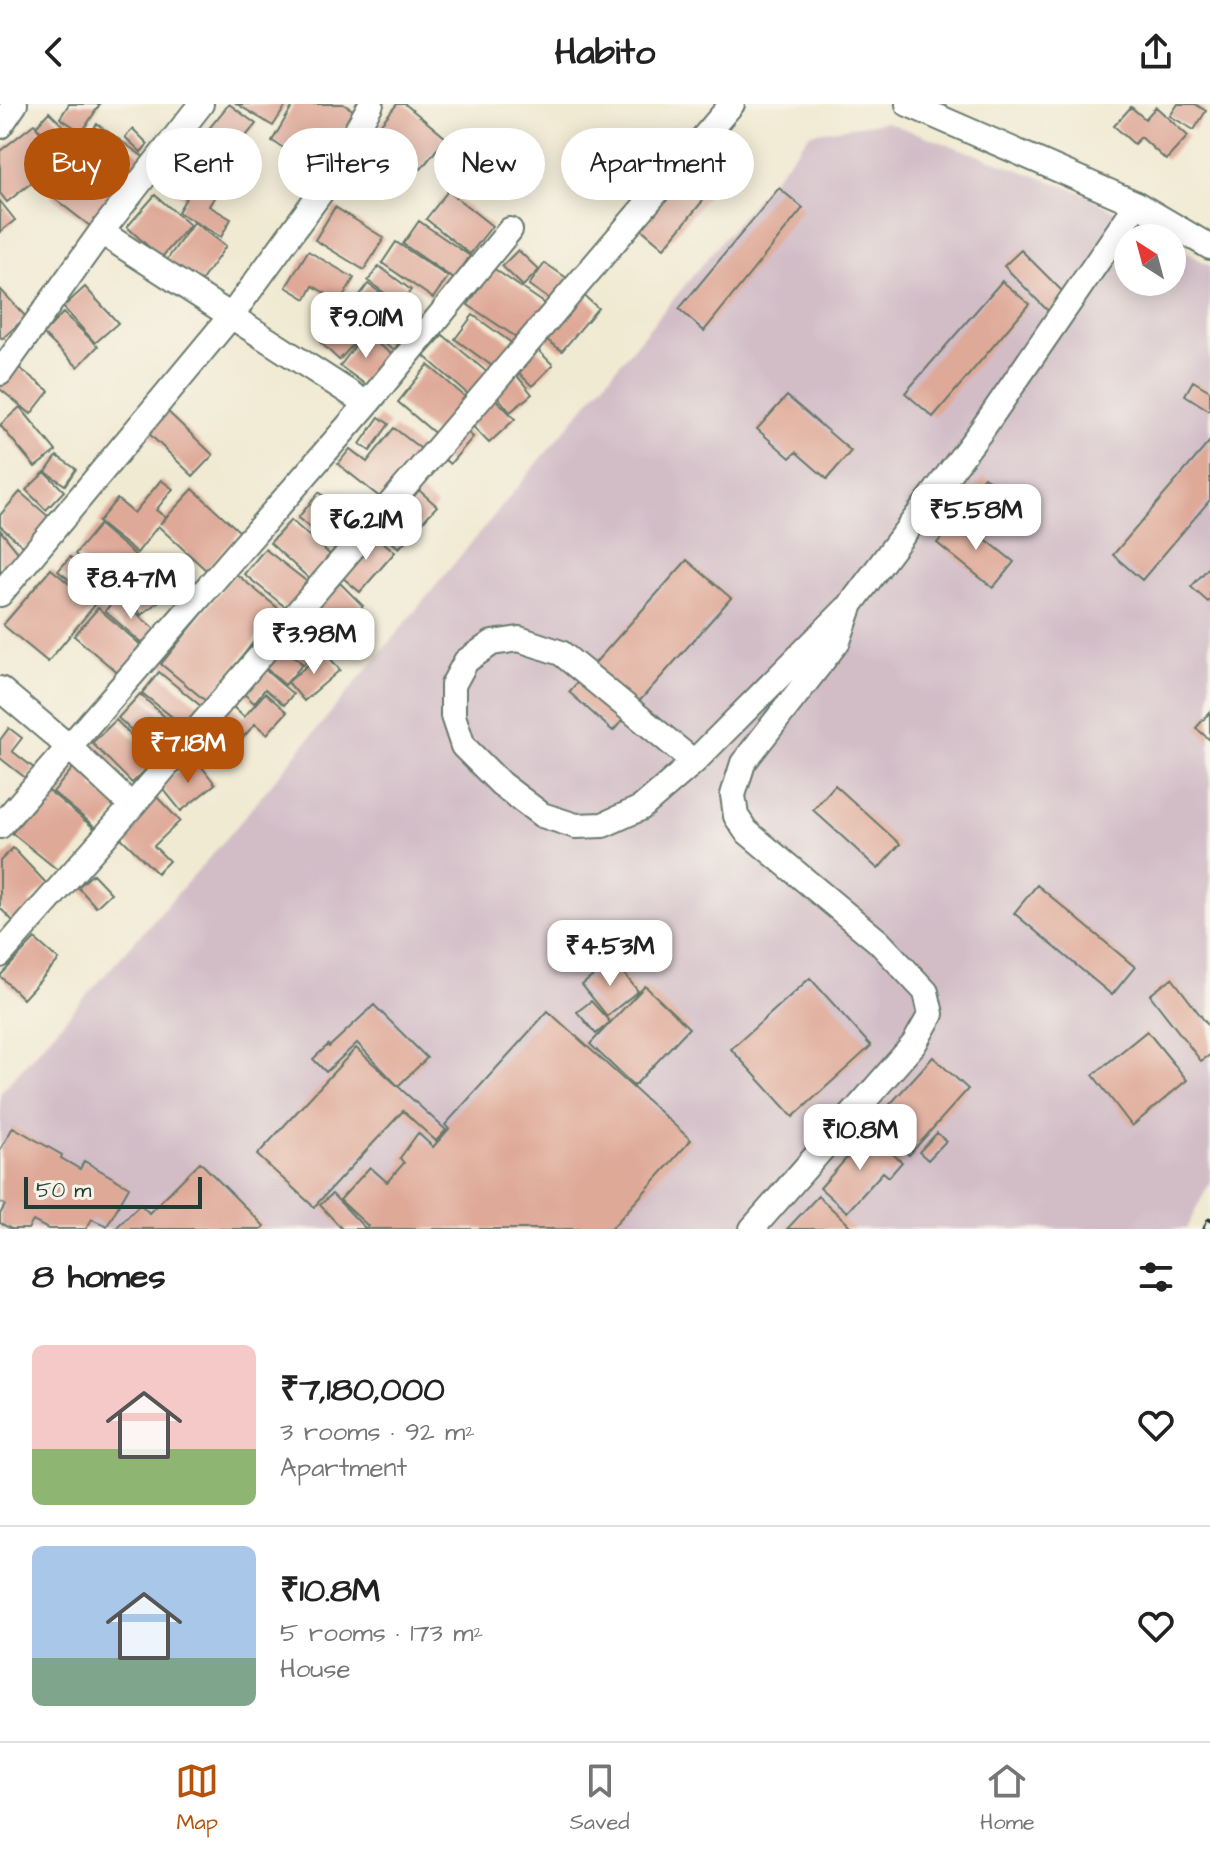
<!DOCTYPE html>
<html lang="en">
<head>
<meta charset="utf-8">
<style>
  body { margin:0; font-family:"Architects Daughter",sans-serif; background:#f2f2f2; color:#222; height:100vh; display:flex; flex-direction:column; font-size:30px; white-space:nowrap }
  * { box-sizing:border-box; margin:0 }
  p { font-size:26px; color:#767676 }
  .icon { flex:none; width:44px; height:44px; fill:none; stroke:currentColor; stroke-width:2; stroke-linecap:round; stroke-linejoin:round }
  .map { position:relative; height:1125px; overflow:hidden }
  .drawer { display:flex; flex-direction:column; background:#fff; flex:1 }
  .drawer>* { flex:none }
  .banner { position:absolute; left:24px; top:24px; width:800px; height:72px; display:flex; gap:16px }
  .needle { width:52px; rotate:324deg }
  .controls { position:absolute; left:1114px; top:120px; display:grid; gap:16px }
  .controls a { display:grid; place-items:center; width:72px; height:72px; border-radius:50%; background:#fff; box-shadow:0 4px 20px #0003; font-size:40px }
  .scale { position:absolute; left:24px; bottom:20px; width:178px; box-sizing:border-box; padding-left:8px; border:4px solid #1f3d34; border-top:0; font-size:22px; line-height:28px; white-space:nowrap; color:#1f3d34; -webkit-text-stroke:6px #f7f3e8; paint-order:stroke }
  .price { position:absolute; translate:-50% -68px; padding:0 18px; border-radius:16px; background:#fff; color:#222; font-size:26px; line-height:52px; filter:drop-shadow(0 2px 4px #0008) }
  .price::after { content:''; position:absolute; left:50%; top:48px; width:24px; height:18px; margin-left:-12px; background:inherit; clip-path:polygon(0 0,100% 0,50% 100%) }
  .price.current { background:#b45309; color:#fff }
  ul { padding:0; list-style:none }
  li { display:flex; align-items:center; gap:24px; height:200px; padding:0 32px }
  li+li { border-top:2px solid #e0e0e0 }
  li span { display:grid; place-items:center; flex:none; width:224px; height:160px; border-radius:12px; color:#555 }
  li>.icon { margin-inline-start:auto }
  span .icon { width:96px; height:96px; fill:#fffc; stroke-width:1 }
  li b { font-size:34px }
  h2 { display:flex; justify-content:space-between; align-items:center; height:96px; padding:0 32px; font-size:34px }
  .chip { padding:0 28px; border-radius:36px; background:#fff; box-shadow:0 4px 20px #0003; font-size:28px; line-height:72px }
  .chip.current { background:#b45309; color:#fff }
  header { display:flex; justify-content:space-between; align-items:center; height:104px; padding:0 32px; background:#fff; font-size:36px; font-weight:800 }
  .menu { display:flex; justify-content:space-around; align-items:center; height:112px; border-top:2px solid #e0e0e0; background:#fff; font-size:22px; color:#767676 }
  .menu a { display:grid; justify-items:center; gap:4px }
  .menu .current { color:#b45309 }
  .map>svg:first-child { display:block }
  .industrial { fill:#d2bdc7 }
  .building { fill:#dfa998 }
  .lines { fill:none; stroke-linecap:round; stroke-linejoin:round }
  .minor-casing { stroke:#687a6c; stroke-width:28 }
  .minor { stroke:#fff; stroke-width:24 }
  .rail-casing { stroke:#1f3d34; stroke-width:9 }
  .rail { stroke:#f7f3e8; stroke-width:6; stroke-dasharray:18; stroke-linecap:butt }
</style>
</head>
<body>
<header><svg class="icon" aria-label="back" viewBox="0 0 24 24"><path d="M15 5l-7 7 7 7"/></svg>Habito<svg class="icon" aria-label="share" viewBox="0 0 24 24"><path d="M12 15V3M7 8l5-5 5 5M5 13v7h14v-7"/></svg></header>
<div class="map">
<svg width="1210" height="1125" viewBox="0 0 1210 1125">
  <rect width="100%" height="100%" fill="#f7f3e8"/>
  <filter id="ink" filterUnits="userSpaceOnUse"><feTurbulence type="fractalNoise" baseFrequency=".0125" numOctaves="2"/><feDisplacementMap in="SourceGraphic" scale="16" xChannelSelector="R" yChannelSelector="G"/><feConvolveMatrix kernelMatrix="1 2 1 2 8 2 1 2 1" color-interpolation-filters="sRGB"/></filter>
  <filter id="wash" filterUnits="userSpaceOnUse"><feTurbulence type="fractalNoise" baseFrequency=".006" numOctaves="4" result="noise"/><feDisplacementMap in="SourceGraphic" scale="32" xChannelSelector="R" yChannelSelector="G"/><feGaussianBlur stdDeviation="1.8" result="paint"/><feColorMatrix in="noise" values="0 0 0 0 0 0 0 0 0 0 0 0 0 0 0 0 0 1.4 0 .05"/><feComposite in="paint" operator="in"/></filter>
  <g filter="url(#wash)">
    <rect width="100%" height="100%" fill="#f1ead3"/>
    <path class="industrial" d="M886 18 1083 89 1161 134H1128V178H1172V140L1210 162V1078L1186 1125H0V989L231 729 811 29Z"/>
    <g id="blocks">
      <path class="building" d="M69 0H100L82 28 60 14Z
        M229 0 256 20 223 60 197 39Z
        M237 0H287L273 22Z
        M294 0H343L356 8 332 48 310 35 299 53 272 37Z
        M397 0H405L446 34 421 65 375 27Z
        M1178 0H1195L1206 7 1194 26 1170 12Z
        M1131 3 1145 15 1156 3 1188 32 1166 56 1141 33 1134 40 1114 22Z
        M49 8 71 30 60 44 36 23 61 55 7 98 0 89V47L34 20 36 22Z
        M97 20 148 56 135 75 83 39Z
        M133 25 148 40 141 48 125 33Z
        M709 39 734 59 664 144 639 123Z
        M196 45 231 65 209 102 231 115 221 133 178 108 186 94 172 86Z
        M96 57 128 80 94 125 51 92 62 77 75 86Z
        M779 84 803 104 704 227 679 205Z
        M448 87 492 122 470 150 426 115Z
        M155 91 190 121 161 154 127 123Z
        M0 97 15 116 0 128Z
        M335 103 384 134 364 166 315 136Z
        M419 117 470 152 454 175 403 140Z
        M194 118 226 142 199 180 166 157Z
        M396 138 448 173 433 194 382 159Z
        M518 146 539 166 523 182 502 162Z
        M1021 146 1066 191 1049 208 1004 162Z
        M308 147 354 174 340 198 313 182 306 195 286 183Z
        M545 159 574 179 558 201 529 181Z
        M379 162 411 186 400 200 368 177Z
        M493 164 550 203 525 239 468 201Z
        M1002 177 1029 200 933 313 905 289Z
        M368 180 417 214 394 246 345 211Z
        M85 183 118 219 95 239 63 203Z
        M0 185 26 213 2 235 0 232Z
        M580 188 598 204 562 247 543 233Z
        M63 209 98 242 78 263 43 230Z
        M473 211 513 240 495 264 455 235Z
        M343 213 362 231 339 256 320 238Z
        M364 230 393 251 369 283 340 262Z
        M443 231 488 269 469 291 424 252Z
        M536 244 553 261 532 282 515 265Z
        M13 259 49 287 31 310 0 285V275Z
        M428 261 469 296 438 332 398 298Z
        M514 268 532 290 510 308 492 285Z
        M1193 277 1210 287V307L1185 291Z
        M492 291 515 315 489 339 466 315Z
        M787 292 851 347 827 375 796 348 790 354 757 325Z
        M161 301 213 351 193 372 141 322Z
        M20 303 56 347 35 363 0 321Z
        M379 313 389 320 370 347 360 340Z
        M394 324 425 348 386 398 338 360 350 345 367 358Z
        M462 324 473 333 450 360 439 351Z
        M1210 337V396L1142 476 1113 451Z
        M57 352 76 365 65 381 46 368Z
        M45 368 64 387 46 406 26 386Z
        M984 373 990 377 975 395 969 390Z
        M161 376 173 385 156 406 165 413 160 420 193 385 240 428 206 466 158 422 137 449 98 418 117 395 134 409Z
        M413 381 437 402 399 444 375 424Z
        M20 388 57 420 31 449 0 422V411Z
        M319 388 364 424 343 450 298 414Z
        M958 413 1014 458 993 484 937 439Z
        M291 416 334 454 313 478 270 439Z
        M99 421 135 451 111 480 75 450Z
        M0 426 25 457 0 477Z
        M372 429 395 448 360 488 337 469Z
        M265 445 310 480 289 506 244 470Z
        M70 453 109 484 98 499 58 467Z
        M687 456 731 494 613 627 569 588Z
        M1210 462V496L1208 498 1191 483Z
        M51 465 95 501 48 558 3 521Z
        M235 469 279 505 207 598 161 560Z
        M340 479 363 502 326 540 303 517Z
        M150 486 159 497 141 511 132 500Z
        M117 493 157 527 144 541 105 507Z
        M98 504 143 543 119 570 74 532Z
        M299 515 324 542 314 552 289 524Z
        M289 528 312 552 303 561 280 536Z
        M280 540 303 560 285 581 262 561Z
        M324 547 340 566 304 597 288 578Z
        M262 563 293 590 284 601 265 585 254 599 241 587Z
        M159 568 202 603 185 623 142 589Z
        M265 589 287 608 267 630 255 620 219 660 197 641 232 602 244 613Z
        M140 590 179 626 158 650 118 614Z
        M1210 608V636L1196 624Z
        M116 616 156 656 132 679 92 639Z
        M9 624 22 634 12 647 35 665 27 675 0 654V636Z
        M195 654 215 680 181 707 160 681Z
        M78 658 98 675 92 682 119 704 100 727 53 688Z
        M835 681 900 740 878 765 813 706Z
        M48 686 95 725 59 767 12 729Z
        M154 690 180 717 154 742 169 757 157 769 115 728Z
        M13 744 48 781 29 798 34 803 16 820 0 804V757Z
        M93 770 111 789 96 803 78 783Z
        M1037 781 1135 863 1112 891 1014 809Z
        M35 835 59 856 23 895 0 872Z
        M613 856 638 887 607 912 582 881Z
        M810 874 871 942 793 1013 731 945Z
        M1172 874 1210 924V951L1201 957 1150 891Z
        M645 882 689 924 634 982 590 940Z
        M591 897 610 918 596 930 577 908Z
        M374 901 427 954 398 982 357 939 326 968 313 955 328 941 329 943Z
        M548 907 691 1036 611 1125H366L368 1122 340 1096 370 1063 387 1078 404 1059 400 1054 418 1029 433 1043 449 1025 445 1021Z
        M1147 927 1187 976 1132 1022 1093 971Z
        M356 944 446 1026 436 1037 403 1007 314 1103 257 1051Z
        M933 953 968 985 909 1051 873 1019Z
        M13 1023 62 1051 61 1054 80 1065 84 1057 129 1083 107 1122 92 1115 86 1125H48L33 1117 28 1125H11L0 1119V1110L5 1101 0 1098V1046Z
        M869 1029 902 1058 889 1073 883 1068 847 1108 820 1084Z
        M937 1029 946 1037 928 1056 919 1048Z
        M200 1058 264 1122 262 1125H115L140 1100 149 1109Z
        M332 1090 334 1092 366 1125H342L320 1101Z
        M818 1092 843 1115 853 1125H787Z"/>
    </g>
  </g>
  <g filter="url(#ink)">
    <use href="#blocks" fill-opacity="0" stroke="#687a6c" stroke-width="2"/>
    <g class="lines">
      <g class="minor-casing">
        <path id="minor" d="M908 0 1137 100 1210 143
          M0 22 15 0
          M101 128 367 300 510 126
          M0 269 101 128 201 0
          M0 490 231 212 324 84 371 0
          M0 585 69 643 367 300
          M694 658 561 549 519 535 492 539 466 557 453 581V612L463 642 501 680 542 711 576 722 603 721 641 704 694 658 846 505
          M0 722 69 643 132 702
          M0 851 132 702 732 0
          M752 1125 914 940 931 910 926 888 879 838 746 727 736 712 733 691 743 659 838 537 851 500 981 327 1137 100"/>
      </g>
      <use href="#minor" class="minor"/>
      <g class="rail-casing">
        <path id="rail" d="M1207 1125 1210 1118"/>
      </g>
      <use href="#rail" class="rail"/>
    </g>
  </g>
</svg>
<div class="controls">
<a><svg class="needle" viewBox="-14 -14 28 28"><path d="M0-13l5 13h-10z" fill="#e53935"/><path d="M0 13l5-13h-10z" fill="#767676"/></svg></a>
</div>
<div class="scale">50 m</div>
<b class="price" style="left:366px;top:256px">₹9.01M</b>
<b class="price" style="left:976px;top:448px">₹5.58M</b>
<b class="price" style="left:366px;top:458px">₹6.21M</b>
<b class="price" style="left:131px;top:517px">₹8.47M</b>
<b class="price" style="left:314px;top:572px">₹3.98M</b>
<b class="price current" style="left:188px;top:681px">₹7.18M</b>
<b class="price" style="left:610px;top:884px">₹4.53M</b>
<b class="price" style="left:860px;top:1068px">₹10.8M</b>
<div class="banner">
<a class="chip current">Buy</a>
<a class="chip">Rent</a>
<a class="chip">Filters</a>
<a class="chip">New</a>
<a class="chip">Apartment</a>
</div>
</div>
<section class="drawer">
<h2>8 homes<svg class="icon" aria-label="filters" viewBox="0 0 24 24"><path d="M4 7h16M4 17h16"/><circle cx="9" cy="7" r="2"/><circle cx="15" cy="17" r="2"/></svg></h2>
<ul>
<li><span style="background:linear-gradient(#f6c9c9 65%,#8fb573 0)"><svg class="icon" aria-label="home" viewBox="0 0 24 24"><path d="M3 11l9-7 9 7M6 9v11h12V9"/></svg></span><div><b>₹7,180,000</b><p>3 rooms · 92 m²</p><p>Apartment</p></div><svg class="icon" aria-label="heart" viewBox="0 0 24 24"><path d="M12 20l-8-8c-3-5 5-10 8-4 3-6 11-1 8 4z"/></svg></li>
<li><span style="background:linear-gradient(#a9c7e8 70%,#7fa58c 0)"><svg class="icon" aria-label="home" viewBox="0 0 24 24"><path d="M3 11l9-7 9 7M6 9v11h12V9"/></svg></span><div><b>₹10.8M</b><p>5 rooms · 173 m²</p><p>House</p></div><svg class="icon" aria-label="heart" viewBox="0 0 24 24"><path d="M12 20l-8-8c-3-5 5-10 8-4 3-6 11-1 8 4z"/></svg></li>
</ul>
</section>
<nav class="menu">
<a class="current"><svg class="icon" aria-label="map" viewBox="0 0 24 24"><path d="M3 6l6-2 6 2 6-2v14l-6 2-6-2-6 2zM9 4v14M15 6v14"/></svg>Map</a>
<a><svg class="icon" aria-label="saved" viewBox="0 0 24 24"><path d="M7 4h10v16l-5-4-5 4z"/></svg>Saved</a>
<a><svg class="icon" aria-label="home" viewBox="0 0 24 24"><path d="M3 11l9-7 9 7M6 9v11h12V9"/></svg>Home</a>
</nav>
</body>
</html>
